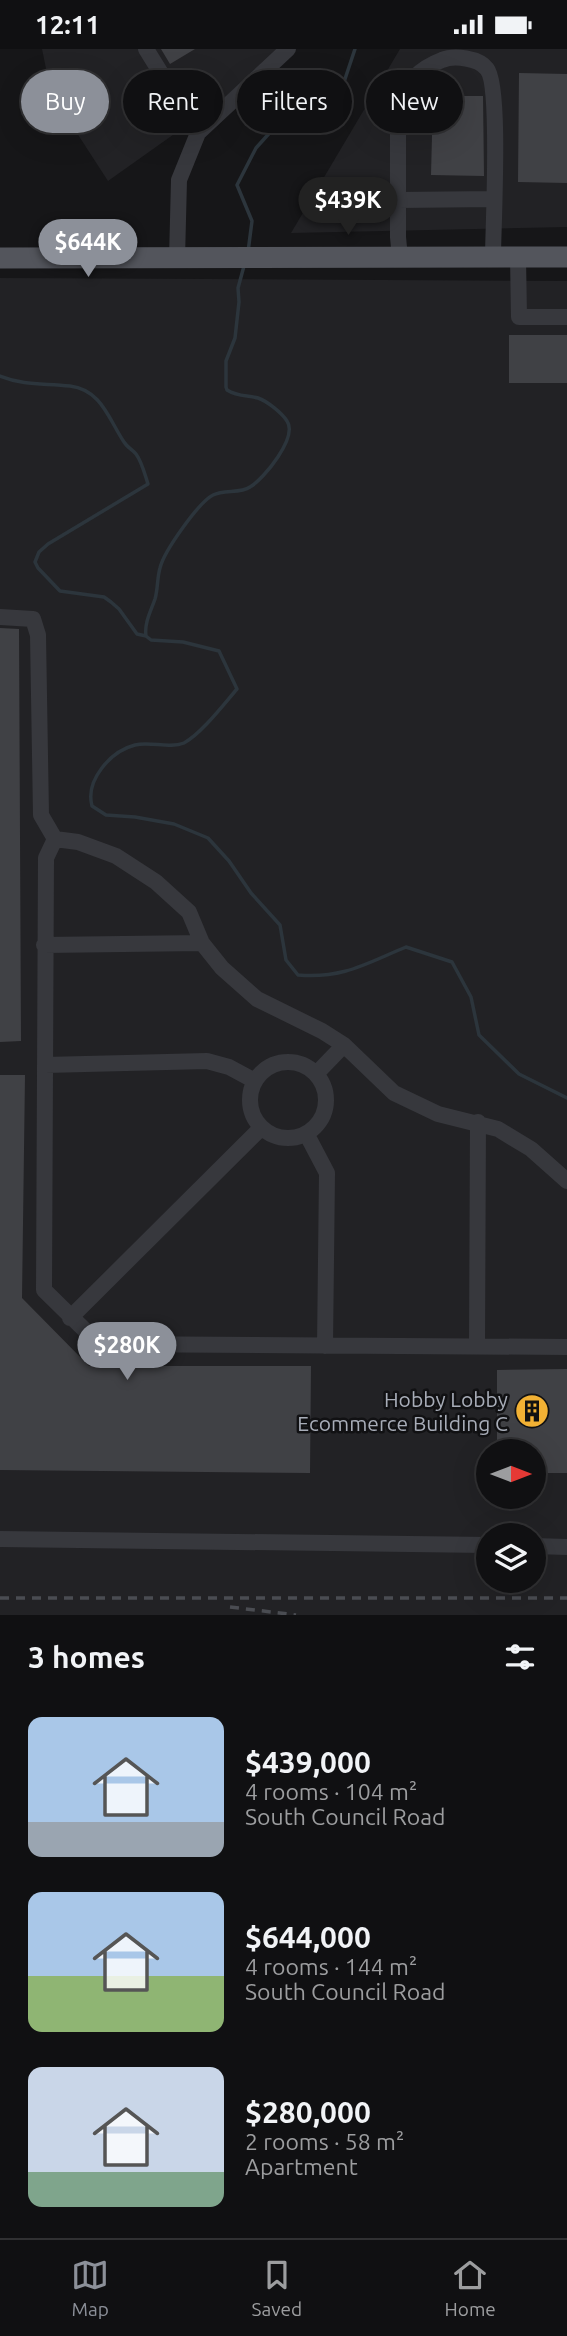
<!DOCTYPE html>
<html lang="en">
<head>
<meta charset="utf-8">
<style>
  body { margin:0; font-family:Ubuntu,sans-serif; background:#1e1e20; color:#f1f3f6; height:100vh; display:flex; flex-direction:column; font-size:26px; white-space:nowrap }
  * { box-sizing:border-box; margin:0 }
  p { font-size:23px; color:#9c9d9f }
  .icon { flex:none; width:38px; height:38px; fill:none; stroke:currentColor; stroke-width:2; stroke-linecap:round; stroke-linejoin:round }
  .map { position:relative; height:1566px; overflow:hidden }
  .details { display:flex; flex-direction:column; background:#101012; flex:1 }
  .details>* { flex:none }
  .guide { position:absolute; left:21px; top:21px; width:525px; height:63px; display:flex; gap:14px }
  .needle { width:46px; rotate:90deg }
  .fabs { position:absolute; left:476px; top:1390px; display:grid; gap:14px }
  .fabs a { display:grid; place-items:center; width:70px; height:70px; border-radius:50%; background:#101012; box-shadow:0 7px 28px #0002,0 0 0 2px #303032; font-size:35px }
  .price { position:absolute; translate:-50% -60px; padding:0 16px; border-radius:24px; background:#8c9099; color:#fff; font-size:23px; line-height:46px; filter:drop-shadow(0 2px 4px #0008) }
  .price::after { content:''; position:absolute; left:50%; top:42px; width:21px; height:16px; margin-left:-10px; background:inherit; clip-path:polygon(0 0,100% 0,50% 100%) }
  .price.selected { background:#222; color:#fff }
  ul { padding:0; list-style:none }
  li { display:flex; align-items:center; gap:21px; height:175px; padding:0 28px }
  li span { display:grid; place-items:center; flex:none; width:196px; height:140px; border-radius:14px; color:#555 }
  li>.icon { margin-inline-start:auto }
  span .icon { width:84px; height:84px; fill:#fffc; stroke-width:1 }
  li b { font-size:30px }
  h2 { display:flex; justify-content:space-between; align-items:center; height:84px; padding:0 28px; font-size:30px }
  .tag { padding:0 24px; border-radius:32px; background:#101012; box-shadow:0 7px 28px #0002,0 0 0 2px #303032; font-size:24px; line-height:63px }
  .tag.selected { background:#8c9099; color:#fff }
  .status { display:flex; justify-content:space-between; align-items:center; height:49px; padding:0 35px; background:#101012; direction:ltr }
  .status svg { height:19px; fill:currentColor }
  .tabs { display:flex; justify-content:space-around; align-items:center; height:98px; border-top:2px solid #303032; background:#101012; font-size:19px; color:#9c9d9f }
  .tabs a { display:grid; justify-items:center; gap:4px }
  .tabs .selected { color:#8c9099 }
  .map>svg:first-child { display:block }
  .built { fill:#222225; fill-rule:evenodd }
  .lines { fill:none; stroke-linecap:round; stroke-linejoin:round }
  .stream { stroke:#2c353c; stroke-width:3.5 }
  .building { fill:#404145 }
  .minor { stroke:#37383d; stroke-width:16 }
  .major { stroke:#53555c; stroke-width:21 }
  .rail { stroke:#4a4c52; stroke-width:3.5; stroke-dasharray:9 7; stroke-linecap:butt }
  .labels { text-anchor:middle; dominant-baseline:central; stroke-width:5; stroke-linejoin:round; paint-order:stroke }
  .poi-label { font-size:21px; fill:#a8adb8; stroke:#111113; text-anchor:end }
</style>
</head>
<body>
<div class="status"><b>12:11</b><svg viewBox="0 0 49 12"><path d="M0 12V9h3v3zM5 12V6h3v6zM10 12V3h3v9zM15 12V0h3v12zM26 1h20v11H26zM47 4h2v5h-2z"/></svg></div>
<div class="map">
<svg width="567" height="1566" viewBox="0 0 567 1566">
  <rect width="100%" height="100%" fill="#161618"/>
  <path class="built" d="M42 0H294L108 132 51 44Z
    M400 0H567V178L291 184Z
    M0 229 567 232V1566H0ZM488 1402H534V1447H488ZM488 1486H534V1531H488Z"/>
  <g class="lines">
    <path class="stream" d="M248 203 252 172 237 136 256 99 292 59 334 52 340 45 355 0
      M0 327C25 337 44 334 70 337 102 341 109 371 124 393 127 398 133 401 136 405 142 413 145 426 148 435L48 495 39 503 35 513 38 519 60 542 104 548 111 553 119 560 137 585 146 587 151 591 183 593 219 602 237 640C224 655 201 685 184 694 170 700 150 692 135 696 111 702 85 731 92 757L106 766 135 768 174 775 208 789 229 812 251 844 280 876 286 911 298 926C343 930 367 914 406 898L452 913 471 948 479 986 519 1025 567 1049
      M146 587C144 574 151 562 155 550 158 540 157 529 160 519 164 502 199 453 213 446 224 440 240 445 250 438 264 430 298 388 287 372 282 364 267 352 258 349 247 346 238 348 227 341L226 338V312L235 289 239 253 238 239 244 217"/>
  </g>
  <path class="building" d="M161 0H195L170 15Z
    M519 24 567 25V134L518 133Z
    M433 47H483L484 127 431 126Z
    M509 286H567V334H509Z
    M0 579 19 580 21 992 0 993Z
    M0 1026H25L22 1249 89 1317H311L310 1424 0 1421Z
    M567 1320V1424H534V1402H497V1321Z"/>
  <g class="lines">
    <path class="minor" d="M146 0 198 84
      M398 151 494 150
      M518 208 519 268H567
      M400 209 398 188V56C405 34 421 19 442 11 454 6 479 9 487 20 501 37 493 178 493 208
      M177 210 179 131 198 84 288 0
      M0 568 33 570 38 586 41 766 55 790 78 793 116 807 156 833 189 863 202 894 222 919 257 950 322 982 344 996 394 1044 438 1065 498 1080 531 1100 567 1132
      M55 790 46 809 44 1241 99 1295 567 1298
      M44 896 202 894
      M250 1051a38 38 0 1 1 76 0a38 38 0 1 1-76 0Z
      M45 1016 207 1012 229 1018 255 1032
      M316 1025 344 996
      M307 1086 327 1124 325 1297
      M70 1269 261 1079
      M477 1297 478 1073
      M0 1490 488 1496
      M534 1497 567 1498"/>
    <path class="major" d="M0 209 567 208"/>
    <path class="rail" d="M0 1549H567
      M230 1558 296 1566"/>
  </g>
  <defs>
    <g id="building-disc" transform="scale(1.75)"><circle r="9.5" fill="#f2b134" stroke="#111113"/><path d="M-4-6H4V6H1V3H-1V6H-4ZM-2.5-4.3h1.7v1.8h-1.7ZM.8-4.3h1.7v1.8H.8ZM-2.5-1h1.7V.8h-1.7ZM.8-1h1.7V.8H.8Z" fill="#111"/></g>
  </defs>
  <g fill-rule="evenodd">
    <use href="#building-disc" x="532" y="1362"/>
  </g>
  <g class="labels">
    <g class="poi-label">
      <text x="508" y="1350">Hobby Lobby<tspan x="508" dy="24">Ecommerce Building C</tspan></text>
    </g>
  </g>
</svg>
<div class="fabs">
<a><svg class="needle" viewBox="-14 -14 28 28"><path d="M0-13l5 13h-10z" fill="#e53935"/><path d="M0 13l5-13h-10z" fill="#9c9d9f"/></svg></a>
<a><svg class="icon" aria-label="layers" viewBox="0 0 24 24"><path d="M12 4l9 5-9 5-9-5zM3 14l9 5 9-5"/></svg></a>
</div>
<b class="price selected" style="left:348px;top:188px">$439K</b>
<b class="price" style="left:88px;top:230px">$644K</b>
<b class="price" style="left:127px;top:1333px">$280K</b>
<div class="guide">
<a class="tag selected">Buy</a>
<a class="tag">Rent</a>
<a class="tag">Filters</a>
<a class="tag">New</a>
</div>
</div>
<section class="details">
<h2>3 homes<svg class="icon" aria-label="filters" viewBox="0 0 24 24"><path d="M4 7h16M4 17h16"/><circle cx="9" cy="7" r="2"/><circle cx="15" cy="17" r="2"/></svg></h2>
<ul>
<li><span style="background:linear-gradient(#a9c7e8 75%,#9aa5b1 0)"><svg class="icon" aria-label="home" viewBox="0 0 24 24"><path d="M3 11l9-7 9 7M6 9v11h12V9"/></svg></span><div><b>$439,000</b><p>4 rooms · 104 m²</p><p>South Council Road</p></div></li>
<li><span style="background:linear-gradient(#a9c7e8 60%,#8fb573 0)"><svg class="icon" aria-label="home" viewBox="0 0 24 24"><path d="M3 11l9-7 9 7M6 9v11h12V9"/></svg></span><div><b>$644,000</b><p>4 rooms · 144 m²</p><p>South Council Road</p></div></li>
<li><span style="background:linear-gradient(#c9d6e8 75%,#7fa58c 0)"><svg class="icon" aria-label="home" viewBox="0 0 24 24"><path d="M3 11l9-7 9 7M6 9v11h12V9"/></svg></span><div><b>$280,000</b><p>2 rooms · 58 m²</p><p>Apartment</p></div></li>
</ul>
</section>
<nav class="tabs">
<a class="selected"><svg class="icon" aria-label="map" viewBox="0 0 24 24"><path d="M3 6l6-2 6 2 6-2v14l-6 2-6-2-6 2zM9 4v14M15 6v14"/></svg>Map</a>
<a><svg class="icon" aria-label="saved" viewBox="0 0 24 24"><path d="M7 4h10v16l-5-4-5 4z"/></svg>Saved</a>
<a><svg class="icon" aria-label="home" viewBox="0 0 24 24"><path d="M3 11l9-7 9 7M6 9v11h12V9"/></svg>Home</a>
</nav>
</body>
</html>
